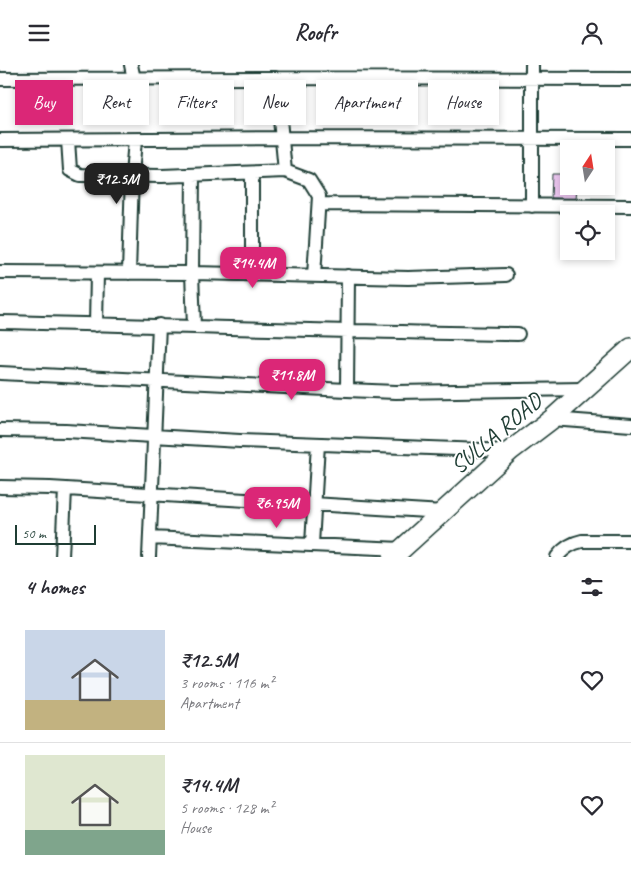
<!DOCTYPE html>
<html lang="en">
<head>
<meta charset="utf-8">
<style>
  body { margin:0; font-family:Caveat,sans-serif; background:#f7f7f7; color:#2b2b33; height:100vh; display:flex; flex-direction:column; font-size:19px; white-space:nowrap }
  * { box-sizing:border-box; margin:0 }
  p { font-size:16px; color:#7c7c81 }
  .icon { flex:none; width:28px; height:28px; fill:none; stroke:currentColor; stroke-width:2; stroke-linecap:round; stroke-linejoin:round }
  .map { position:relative; height:492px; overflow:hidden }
  .drawer { display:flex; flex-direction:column; background:#fff; flex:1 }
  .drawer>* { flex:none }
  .hud { position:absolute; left:15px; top:15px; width:601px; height:45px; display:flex; gap:10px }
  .needle { width:32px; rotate:12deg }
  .controls { position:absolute; left:560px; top:75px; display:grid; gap:10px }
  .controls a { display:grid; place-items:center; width:55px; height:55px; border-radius:0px; background:#fff; box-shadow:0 2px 8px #0003; font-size:25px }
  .scale { position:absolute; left:15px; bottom:12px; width:81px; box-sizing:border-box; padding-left:5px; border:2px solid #1f3d34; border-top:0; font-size:14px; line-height:18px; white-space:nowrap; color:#1f3d34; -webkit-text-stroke:4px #fff; paint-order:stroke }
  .price { position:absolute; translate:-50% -42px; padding:0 11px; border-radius:10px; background:#db2777; color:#fff; font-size:16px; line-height:32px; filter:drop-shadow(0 1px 2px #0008) }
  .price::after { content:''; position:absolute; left:50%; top:30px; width:15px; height:11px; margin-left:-8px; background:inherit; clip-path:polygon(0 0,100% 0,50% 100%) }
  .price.active { background:#222; color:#fff }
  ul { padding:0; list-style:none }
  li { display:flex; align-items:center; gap:15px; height:125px; padding:0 25px }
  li+li { border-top:1px solid #e1e1e2 }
  li span { display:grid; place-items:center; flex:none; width:140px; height:100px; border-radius:0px; color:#555 }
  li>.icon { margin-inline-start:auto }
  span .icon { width:60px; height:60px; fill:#fffc; stroke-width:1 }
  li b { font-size:21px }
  h2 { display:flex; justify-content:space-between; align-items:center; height:60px; padding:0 25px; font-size:21px }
  .pill { padding:0 18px; border-radius:0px; background:#fff; box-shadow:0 2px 8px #0003; font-size:18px; line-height:45px }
  .pill.active { background:#db2777; color:#fff }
  header { display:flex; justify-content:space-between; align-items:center; height:65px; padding:0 25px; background:#fff; font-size:22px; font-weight:600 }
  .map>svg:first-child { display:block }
  .building { fill:#edc7f1; stroke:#1f3d34 }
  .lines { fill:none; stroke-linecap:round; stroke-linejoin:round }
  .street-casing { stroke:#1f3d34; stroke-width:16 }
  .secondary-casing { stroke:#1f3d34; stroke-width:22 }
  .street { stroke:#fff; stroke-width:12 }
  .secondary { stroke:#fff; stroke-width:19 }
  .labels { text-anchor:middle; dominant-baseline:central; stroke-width:4; stroke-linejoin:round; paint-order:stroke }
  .street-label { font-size:24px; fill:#1f3d34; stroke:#fff }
</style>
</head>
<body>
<header><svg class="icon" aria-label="menu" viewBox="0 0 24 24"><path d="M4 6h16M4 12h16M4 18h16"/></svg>Roofr<svg class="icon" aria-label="person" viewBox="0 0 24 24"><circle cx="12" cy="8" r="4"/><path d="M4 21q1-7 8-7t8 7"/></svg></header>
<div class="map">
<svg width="631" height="492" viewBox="0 0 631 492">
  <rect width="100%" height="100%" fill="#fff"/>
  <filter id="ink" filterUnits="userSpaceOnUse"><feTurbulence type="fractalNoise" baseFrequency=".02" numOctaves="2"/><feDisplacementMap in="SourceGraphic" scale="10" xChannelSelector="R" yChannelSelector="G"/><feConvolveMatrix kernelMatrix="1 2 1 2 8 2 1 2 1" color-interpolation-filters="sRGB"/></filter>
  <g filter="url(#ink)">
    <path class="building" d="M552 109H569V121H577L576 134 551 133Z"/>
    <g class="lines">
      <g class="street-casing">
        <path id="street" d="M131 0 134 14
          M532 0V141
          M276 13 285 106
          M0 14 276 13 631 14
          M0 75 282 73 631 74
          M68 75 70 105 80 110 162 111 285 106 309 115 319 131 314 211
          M193 110 192 208 194 262
          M319 139 631 141
          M0 207 192 208 408 213 506 210
          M129 208 132 110 135 75
          M252 210V108
          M0 257C173 261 346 267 518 269
          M96 260 97 208
          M0 308 347 325 396 327 584 324
          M347 325 348 211
          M552 354 631 360
          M0 365 66 366 240 376 510 386
          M0 422 50 423 443 447
          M150 473 402 484
          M312 479 318 379
          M62 492 65 424
          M149 492 159 260
          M557 492C563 484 572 478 582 476H631"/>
      </g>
      <g class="secondary-casing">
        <path id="secondary" d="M393 492 510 386 552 354 631 283"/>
      </g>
      <use href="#street" class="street"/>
      <use href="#secondary" class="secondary"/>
    </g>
  </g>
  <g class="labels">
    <g class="street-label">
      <text transform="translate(496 368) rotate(-40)">SULLA ROAD</text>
    </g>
  </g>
</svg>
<div class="controls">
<a><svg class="needle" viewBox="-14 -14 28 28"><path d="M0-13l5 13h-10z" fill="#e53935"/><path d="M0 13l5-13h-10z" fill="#7c7c81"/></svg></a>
<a><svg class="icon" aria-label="locate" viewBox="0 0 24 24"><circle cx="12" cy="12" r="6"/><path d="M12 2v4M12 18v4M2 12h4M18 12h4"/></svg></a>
</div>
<div class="scale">50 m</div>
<b class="price active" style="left:117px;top:140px">₹12.5M</b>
<b class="price" style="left:253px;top:224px">₹14.4M</b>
<b class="price" style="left:292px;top:336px">₹11.8M</b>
<b class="price" style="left:277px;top:464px">₹6.95M</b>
<div class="hud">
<a class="pill active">Buy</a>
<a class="pill">Rent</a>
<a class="pill">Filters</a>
<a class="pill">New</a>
<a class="pill">Apartment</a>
<a class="pill">House</a>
</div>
</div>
<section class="drawer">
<h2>4 homes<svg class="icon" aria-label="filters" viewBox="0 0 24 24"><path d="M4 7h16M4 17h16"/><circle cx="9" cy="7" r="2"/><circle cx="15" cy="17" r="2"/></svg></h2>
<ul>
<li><span style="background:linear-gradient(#c9d6e8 70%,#c2b280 0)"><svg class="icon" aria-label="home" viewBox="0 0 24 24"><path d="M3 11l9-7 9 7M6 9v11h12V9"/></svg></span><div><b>₹12.5M</b><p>3 rooms · 116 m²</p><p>Apartment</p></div><svg class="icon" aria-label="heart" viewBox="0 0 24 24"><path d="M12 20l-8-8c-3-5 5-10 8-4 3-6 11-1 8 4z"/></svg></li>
<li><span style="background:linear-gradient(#dfe7d0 75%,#7fa58c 0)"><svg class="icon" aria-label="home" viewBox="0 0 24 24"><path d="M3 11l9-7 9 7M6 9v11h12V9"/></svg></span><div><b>₹14.4M</b><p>5 rooms · 128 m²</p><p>House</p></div><svg class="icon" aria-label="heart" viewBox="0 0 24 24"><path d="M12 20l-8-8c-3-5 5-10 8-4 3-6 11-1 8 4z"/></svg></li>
</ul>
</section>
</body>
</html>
